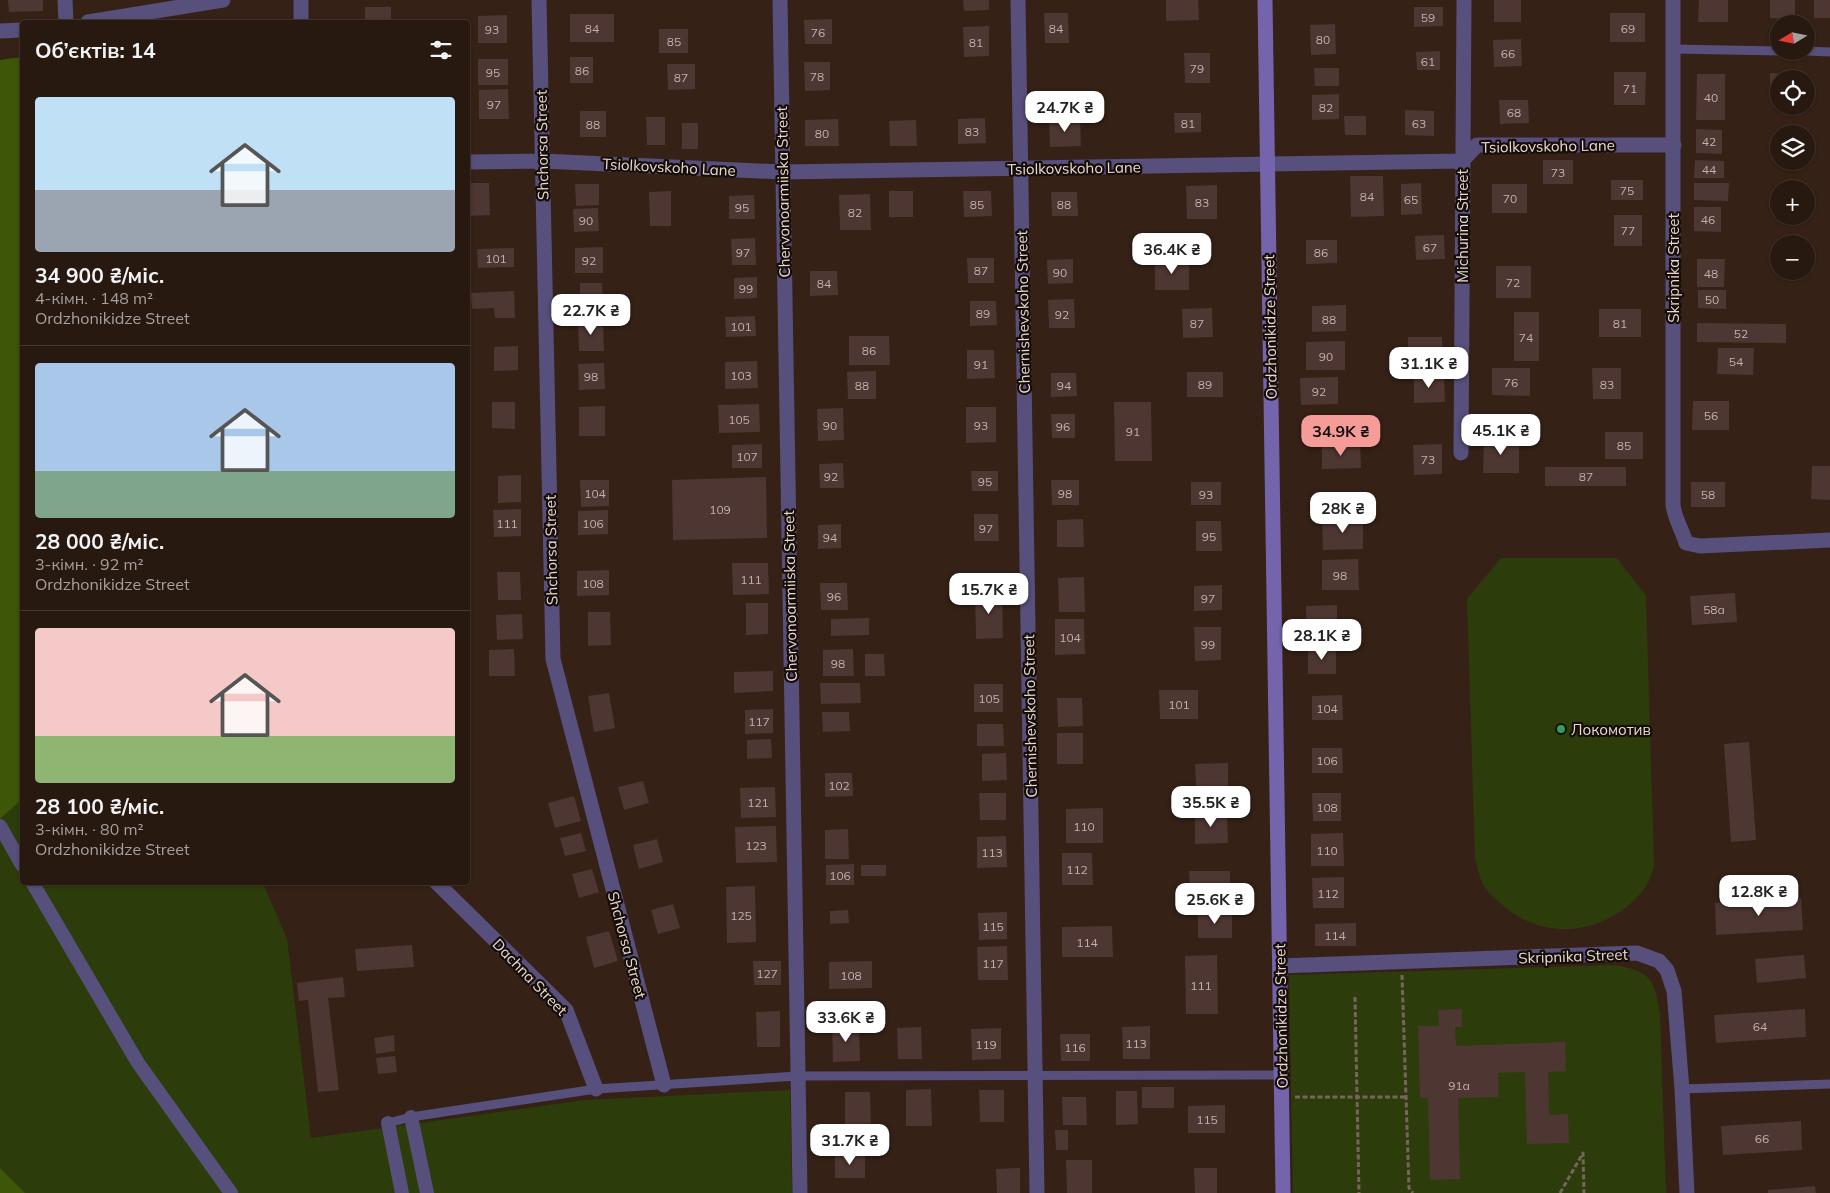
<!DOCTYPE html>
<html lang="uk">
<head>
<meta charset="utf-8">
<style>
  body { margin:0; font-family:Mulish,sans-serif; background:#302219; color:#f1f3f6; height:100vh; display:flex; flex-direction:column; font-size:19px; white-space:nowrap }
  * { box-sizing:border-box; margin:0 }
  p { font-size:16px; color:#a5a09f }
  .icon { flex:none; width:28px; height:28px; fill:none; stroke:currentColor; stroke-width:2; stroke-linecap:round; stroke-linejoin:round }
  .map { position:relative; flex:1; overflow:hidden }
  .details { position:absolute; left:20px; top:20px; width:450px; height:865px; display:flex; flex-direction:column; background:#281910; border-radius:5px; box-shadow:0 1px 4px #0004,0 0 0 1px #443830 }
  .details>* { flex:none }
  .needle { width:32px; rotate:260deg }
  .tools { position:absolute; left:1770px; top:15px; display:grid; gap:10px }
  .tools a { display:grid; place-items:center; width:45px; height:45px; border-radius:50%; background:#281910; box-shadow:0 1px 4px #0004,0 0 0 1px #443830; font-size:25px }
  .price { position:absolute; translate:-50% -42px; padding:0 11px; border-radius:10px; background:#fff; color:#222; font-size:16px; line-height:32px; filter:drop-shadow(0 1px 2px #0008) }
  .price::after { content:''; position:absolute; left:50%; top:30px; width:15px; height:11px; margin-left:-8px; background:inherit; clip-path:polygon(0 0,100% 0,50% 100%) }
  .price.current { background:#f59b98; color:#111 }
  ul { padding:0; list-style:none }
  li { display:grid; align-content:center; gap:10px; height:265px; padding:0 15px }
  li+li { border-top:1px solid #443830 }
  li span { display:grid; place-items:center; height:155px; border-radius:5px; color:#555 }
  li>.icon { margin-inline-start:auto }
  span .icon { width:90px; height:90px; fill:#fffc; stroke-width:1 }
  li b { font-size:21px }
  h2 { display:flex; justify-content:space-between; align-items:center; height:60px; padding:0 15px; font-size:21px }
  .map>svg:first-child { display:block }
  .green { fill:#2c3d0b }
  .forest { fill:#3e5608 }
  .building { fill:#4e3632 }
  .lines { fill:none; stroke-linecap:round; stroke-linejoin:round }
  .path { stroke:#76655b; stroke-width:3; stroke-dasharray:5 2.5; stroke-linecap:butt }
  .service { stroke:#574f7c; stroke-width:9 }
  .pedestrian { stroke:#574f7c; stroke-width:14 }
  .minor { stroke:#574f7c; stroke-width:15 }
  .secondary { stroke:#7364ac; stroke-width:15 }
  .leisure-dot { fill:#2e9e5b; stroke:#160d08; stroke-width:2 }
  .labels { text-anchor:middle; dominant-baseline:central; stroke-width:4.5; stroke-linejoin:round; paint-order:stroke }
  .number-label { font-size:12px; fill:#c2b1ab }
  .street-label { font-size:15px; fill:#e8dad3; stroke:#160d08 }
  .poi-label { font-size:15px; fill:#e8dad3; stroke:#160d08; text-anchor:start }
</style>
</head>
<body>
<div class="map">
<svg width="1830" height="1193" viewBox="0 0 1830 1193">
  <rect width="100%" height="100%" fill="#352116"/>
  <path class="green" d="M1501 558H1617L1646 596 1654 864C1652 881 1642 894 1629 905 1594 934 1547 938 1510 911 1500 903 1489 895 1483 884 1479 876 1477 867 1475 858L1467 599Z
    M20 801 22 803V882L263 883 287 939 311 1138 585 1100 790 1090 792 1193H25L0 1168V819Z
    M1615 965C1650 971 1655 979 1660 1014L1666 1193H1293L1289 975Z"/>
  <path class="forest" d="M22 57V786L20 801 0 819V60Z
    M0 1168 25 1193H0Z"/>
  <path class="building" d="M8 0H43V11L9 12Z
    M963 0H989V10L964 11Z
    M1166 0H1198L1199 20 1166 21Z
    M1494 0H1521V22H1494Z
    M1699 0H1728V22H1698Z
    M1770 0H1795V19L1770 18Z
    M1814 0H1830V18H1814Z
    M365 7H391V22H365Z
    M1414 7H1443V26L1414 27Z
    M1044 13H1068L1069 43H1045Z
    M1610 13H1645V42H1610Z
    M570 14H614V42H570Z
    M507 15V43H478V16Z
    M832 19V44H805L804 20Z
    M1335 24 1336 54 1311 55 1310 25Z
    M989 26V56L964 57 963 27Z
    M659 29H688V53H659Z
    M1521 39 1522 66 1494 67 1493 40Z
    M1440 51V70H1417L1416 52Z
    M1184 53H1210V83H1185Z
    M570 57H593V83H570Z
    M478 59H508V85H478Z
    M804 62H830V90L805 91Z
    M667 64H695V89L668 90Z
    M1314 68H1339V86H1315Z
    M1614 72H1646L1645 105H1614Z
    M1770 73 1795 74V79H1779V100H1770Z
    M1697 74H1725V120H1696Z
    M508 89 509 119H479V90Z
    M1339 94V119L1312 120V95Z
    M1499 100H1528L1529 123 1500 124Z
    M1405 110 1434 111V136L1405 135Z
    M580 111H606V137H580Z
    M1174 113H1201V132L1175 133Z
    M1344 116H1366V135H1345Z
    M646 117H665V145H647Z
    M985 118 986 143 958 144V119Z
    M838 119 839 146H805V120Z
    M1049 119H1080L1081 146 1050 147Z
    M916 120 917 146H890L889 121Z
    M682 123H698V149H682Z
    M1696 129 1722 130V154L1696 153Z
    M1543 160H1573V184H1543Z
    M1695 160 1724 161V178H1694Z
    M1350 176H1383L1384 216 1351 217Z
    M1611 180H1643V200H1611Z
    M468 183H489L490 215 468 216Z
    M1421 183 1422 214 1401 215V184Z
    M1694 183H1729L1728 201 1694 200Z
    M575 184H599V205L576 206Z
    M1492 184H1527V213H1492Z
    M1217 185V219H1187L1186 186Z
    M671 191V226H650L649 192Z
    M889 191H913V217H889Z
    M963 191H991L992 216 964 217Z
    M1051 192H1077L1078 216H1052Z
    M870 194 871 230H840L839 195Z
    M754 195 755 219H729V196Z
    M1694 207H1721V232L1694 231Z
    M598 208 599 231 574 232 573 209Z
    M1614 215H1642V246H1614Z
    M1444 235 1445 259 1416 260 1415 236Z
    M755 238 756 265H732L731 239Z
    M1306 240H1337V263L1306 264Z
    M603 247V273H575V248Z
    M514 248V267L478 268 477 249Z
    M967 258H994V283H968Z
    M1073 259V283L1048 284 1047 260Z
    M1697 259H1725L1724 287H1697Z
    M1155 260H1189V290H1155Z
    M1496 266H1531V298H1496Z
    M810 271H837L838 295 810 296Z
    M757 277V298L734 299V278Z
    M580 283H602L603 305H580Z
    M1698 290H1726V309L1698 308Z
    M514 291 515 318H495L494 308 472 309 471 293Z
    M1074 299 1075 328H1049L1048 300Z
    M970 301H996L997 325 970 326Z
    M1346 305V331L1312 332V306Z
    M1212 308 1213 337 1183 338 1182 309Z
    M1599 309H1641V337H1599Z
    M1514 312H1539V361H1514Z
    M755 316 756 336 726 337 725 317Z
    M603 321 604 351H579L578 322Z
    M1697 323 1786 324V343L1697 342Z
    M849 336H889L890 365H849Z
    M1408 337H1442L1443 365 1408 366Z
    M1345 341V370H1306V342Z
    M518 346V370L494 371V347Z
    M1718 348H1754L1753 375 1717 374Z
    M967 350H994L995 378 967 379Z
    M757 361 758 388 725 389V362Z
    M604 363 605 389 579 390 578 364Z
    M1492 368H1530V396L1492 395Z
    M1592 368H1621V399H1593Z
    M876 371V399H848L847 372Z
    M1187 372H1223V397H1187Z
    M1051 373H1076L1077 396 1051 397Z
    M1444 374 1445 402 1414 403V375Z
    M1338 377V404L1301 405 1300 378Z
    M1693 401H1729V430H1692Z
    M492 402H515V429L492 428Z
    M1114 402H1151L1152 461H1115Z
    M759 404 760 432 719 433 718 405Z
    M605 406V436H579V407Z
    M966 407H996V442L966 443Z
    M843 408 844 440 818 441 817 409Z
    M1051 414H1075V438H1052Z
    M1605 432H1643V459H1605Z
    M1484 438H1519V473H1483Z
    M762 444V468H732V445Z
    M1360 444 1361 468 1322 469V445Z
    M1442 444V474L1414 475 1413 445Z
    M843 463 844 488H820L819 464Z
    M1812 466H1830V500L1811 499Z
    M1545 467H1626V486H1545Z
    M971 471H998V491H972Z
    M521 475V502L498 503V476Z
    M766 477 767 538 673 540 672 480Z
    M580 480H609V506L581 507Z
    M1051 480H1079V505H1052Z
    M1191 482H1221V505H1191Z
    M1691 482H1725V507H1691Z
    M521 509V536L494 537 493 510Z
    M608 510V534L578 535V511Z
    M974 514H998L999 541H974Z
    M1083 519 1084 547H1057V520Z
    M1363 519V549L1323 550 1322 520Z
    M1196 521H1221L1222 551H1196Z
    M841 524V548L818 549V525Z
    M1358 559 1359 590H1322V560Z
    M732 563H768L769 594 733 595Z
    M609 570V595L577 596V571Z
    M497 572H520L521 600H498Z
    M1084 577 1085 612H1059L1058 578Z
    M820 583H847L848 610H821Z
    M1222 585V610L1194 611V586Z
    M975 592H1002L1003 638 976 639Z
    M1735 593 1737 622 1692 625 1690 596Z
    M746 603H768V634L746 635Z
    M1337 605V637H1307L1306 606Z
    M588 612H610L611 645 588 646Z
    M522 614 523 639 497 640 496 615Z
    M869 618V635L831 636V619Z
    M1055 619H1084L1085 654 1055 655Z
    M1194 627H1221V660L1195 661Z
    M1336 648V674H1308V649Z
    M514 649 515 676H489V650Z
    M853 649 854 676H823V650Z
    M865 654H884L885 676H865Z
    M773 671V691L734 693V672Z
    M820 683H860L861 703 821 704Z
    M974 684H1003V712H974Z
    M1159 690H1198V719H1160Z
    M609 693 615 728 594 732 588 696Z
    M1342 695 1343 720H1312V696Z
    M1057 698H1082L1083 726 1058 727Z
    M773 709V733L745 734V710Z
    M822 712H849L850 731 823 732Z
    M977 724H1003L1004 746H977Z
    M1057 733H1083V764H1057Z
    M771 739 772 758 747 759V740Z
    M1749 742 1756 840 1731 842 1724 744Z
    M1312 748H1342L1343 773H1312Z
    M1006 753 1007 780 982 781V754Z
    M1228 763V786H1196L1195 764Z
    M825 773H852L853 796 825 797Z
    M643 781 649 803 624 810 618 787Z
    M775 787 776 817 741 818 740 788Z
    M979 793H1006V820H980Z
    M1312 793H1341V821H1313Z
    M574 796 581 821 555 828 548 803Z
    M1103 808V843H1066V809Z
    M1227 812 1228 843 1195 844V813Z
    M776 826 777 862 736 863 735 827Z
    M848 829 849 859H825V830Z
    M581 833 586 851 565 856 560 838Z
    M1343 833 1344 866H1311V834Z
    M1006 836 1007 867 977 868V837Z
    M657 839 663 862 639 869 633 845Z
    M1062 853H1092L1093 885H1062Z
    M854 864V885H826V865Z
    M861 865H886V876H861Z
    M592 869 599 892 579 898 572 874Z
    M1189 871H1230V895L1190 896Z
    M1344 877V908H1313L1312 878Z
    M755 886 756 942 727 943 726 887Z
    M1801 898 1803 930 1716 935 1715 903Z
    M673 904 680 928 658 934 651 910Z
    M848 910 849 923 830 924V911Z
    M1232 911V938H1198V912Z
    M1007 912V939L979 940 978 913Z
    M1356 923V946H1315V924Z
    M1112 926 1113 957H1062V927Z
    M609 931 618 961 594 968 586 937Z
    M412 945 414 967 357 971 355 949Z
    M1007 946 1008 980H978L977 947Z
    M1217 955 1218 1014H1186L1185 956Z
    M1804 955 1806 978 1757 983 1755 959Z
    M753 961H781V985H754Z
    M872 961V988L829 989V962Z
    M343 977 345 997 328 998 339 1090 318 1092 308 1000 299 1001 297 983Z
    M1462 1009V1027H1455L1456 1046 1565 1042 1566 1071 1548 1072 1549 1115 1568 1114 1569 1143 1527 1144 1525 1072 1498 1073V1097L1458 1098 1460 1179 1430 1180 1428 1098H1420L1418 1026H1439L1438 1010Z
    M1805 1009 1806 1037 1716 1043 1714 1015Z
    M780 1011V1047H757L756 1012Z
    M859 1024 860 1061 833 1062 832 1025Z
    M1150 1026V1059H1123L1122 1027Z
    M921 1027 922 1059H898L897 1028Z
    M1001 1028V1059L972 1060 971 1029Z
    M1060 1034H1090V1061H1061Z
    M394 1035 395 1051 376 1054 374 1038Z
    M395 1056 397 1072 378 1074 376 1058Z
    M1142 1087H1174V1108H1142Z
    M931 1089 932 1126H906V1090Z
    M979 1090H1004V1122H980Z
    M1116 1091H1137L1138 1124 1116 1125Z
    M845 1092H870L871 1125 845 1126Z
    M1062 1097H1086L1087 1125H1063Z
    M1225 1105V1133H1188V1106Z
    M1801 1121 1802 1150 1723 1155 1721 1126Z
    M1055 1130H1068V1150H1056Z
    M835 1155H865V1178H835Z
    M1066 1160H1092V1193H1067Z
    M1020 1168V1193H997L996 1169Z
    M1194 1168H1217V1193H1195Z
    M1815 1186 1816 1193H1768V1190Z"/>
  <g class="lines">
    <path class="path" d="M1402 975 1409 1188 1413 1193
      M1355 997 1359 1193
      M1295 1097H1406
      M1560 1193 1583 1153 1584 1193"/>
    <path class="service" d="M1672 49 1779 51
      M1806 51 1830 52
      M1682 1089 1830 1084
      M388 1123 411 1117 596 1089 798 1076 1282 1075"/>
    <path class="pedestrian" d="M0 826 22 865
      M32 882 138 1063 231 1193
      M411 1117 427 1193
      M388 1123 402 1193"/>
    <path class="minor" d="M65 0 66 22
      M301 0V22
      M539 0 553 659 664 1085
      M780 0 800 1193
      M1018 0 1037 1193
      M1673 0V505C1675 520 1682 529 1686 543L1700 546 1830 540
      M88 22 223 0
      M0 31 22 30
      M468 162 542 161 782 172 1462 161 1477 145H1674
      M1461 453 1464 0
      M436 882 566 1010 596 1089
      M1280 966 1637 953 1659 961 1667 970 1674 991 1682 1089 1687 1193"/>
    <path class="secondary" d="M1265 0 1283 1193"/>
  </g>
  <circle class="leisure-dot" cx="1561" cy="729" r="5"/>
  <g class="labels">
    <g class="number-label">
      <text x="1428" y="17">59</text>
      <text x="592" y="28">84</text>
      <text x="1056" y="28">84</text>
      <text x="1628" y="28">69</text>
      <text x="492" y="29">93</text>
      <text x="818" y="32">76</text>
      <text x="1323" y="39">80</text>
      <text x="674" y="41">85</text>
      <text x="976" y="42">81</text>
      <text x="1508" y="53">66</text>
      <text x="1428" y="61">61</text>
      <text x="1197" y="68">79</text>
      <text x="582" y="70">86</text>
      <text x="493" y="72">95</text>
      <text x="817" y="76">78</text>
      <text x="681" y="77">87</text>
      <text x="1630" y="88">71</text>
      <text x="1711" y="97">40</text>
      <text x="494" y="104">97</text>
      <text x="1326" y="107">82</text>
      <text x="1514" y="112">68</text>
      <text x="1188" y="123">81</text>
      <text x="1419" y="123">63</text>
      <text x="593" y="124">88</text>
      <text x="972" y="131">83</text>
      <text x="822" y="133">80</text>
      <text x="1709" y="141">42</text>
      <text x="1709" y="169">44</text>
      <text x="1558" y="172">73</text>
      <text x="1627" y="190">75</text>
      <text x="1367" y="196">84</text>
      <text x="1510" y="198">70</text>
      <text x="1411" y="199">65</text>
      <text x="1202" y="202">83</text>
      <text x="977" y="204">85</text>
      <text x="1064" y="204">88</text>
      <text x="742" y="207">95</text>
      <text x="855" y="212">82</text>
      <text x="1708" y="219">46</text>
      <text x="586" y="220">90</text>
      <text x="1628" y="230">77</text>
      <text x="1430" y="247">67</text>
      <text x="743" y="252">97</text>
      <text x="1321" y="252">86</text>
      <text x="496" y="258">101</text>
      <text x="589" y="260">92</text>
      <text x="981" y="270">87</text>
      <text x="1060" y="272">90</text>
      <text x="1711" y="273">48</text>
      <text x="1513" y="282">72</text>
      <text x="824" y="283">84</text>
      <text x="746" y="288">99</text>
      <text x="1712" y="299">50</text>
      <text x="983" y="313">89</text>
      <text x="1062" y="314">92</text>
      <text x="1329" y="319">88</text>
      <text x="1197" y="323">87</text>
      <text x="1620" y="323">81</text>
      <text x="741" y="326">101</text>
      <text x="1741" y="333">52</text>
      <text x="1526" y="337">74</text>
      <text x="869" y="350">86</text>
      <text x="1326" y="356">90</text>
      <text x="1736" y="361">54</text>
      <text x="981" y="364">91</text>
      <text x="741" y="375">103</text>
      <text x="591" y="376">98</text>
      <text x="1511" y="382">76</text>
      <text x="1205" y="384">89</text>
      <text x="1607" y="384">83</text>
      <text x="862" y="385">88</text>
      <text x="1064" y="385">94</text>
      <text x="1319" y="391">92</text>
      <text x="1711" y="415">56</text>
      <text x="739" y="419">105</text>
      <text x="830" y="425">90</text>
      <text x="981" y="425">93</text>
      <text x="1063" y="426">96</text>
      <text x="1133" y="431">91</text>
      <text x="1624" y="445">85</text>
      <text x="747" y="456">107</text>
      <text x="1428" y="459">73</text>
      <text x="831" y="476">92</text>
      <text x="1586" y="476">87</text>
      <text x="985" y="481">95</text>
      <text x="595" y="493">104</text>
      <text x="1065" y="493">98</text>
      <text x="1206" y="494">93</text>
      <text x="1708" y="494">58</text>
      <text x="720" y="509">109</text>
      <text x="507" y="523">111</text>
      <text x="593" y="523">106</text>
      <text x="986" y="528">97</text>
      <text x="1209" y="536">95</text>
      <text x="830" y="537">94</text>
      <text x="1340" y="575">98</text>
      <text x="751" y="579">111</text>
      <text x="593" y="583">108</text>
      <text x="834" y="596">96</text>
      <text x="1208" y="598">97</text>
      <text x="1714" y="609">58а</text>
      <text x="1070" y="637">104</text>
      <text x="1208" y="644">99</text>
      <text x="838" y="663">98</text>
      <text x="989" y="698">105</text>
      <text x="1179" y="704">101</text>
      <text x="1327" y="708">104</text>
      <text x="759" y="721">117</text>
      <text x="1327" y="760">106</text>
      <text x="839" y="785">102</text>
      <text x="758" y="802">121</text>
      <text x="1327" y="807">108</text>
      <text x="1084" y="826">110</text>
      <text x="756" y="845">123</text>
      <text x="1327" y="850">110</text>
      <text x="992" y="852">113</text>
      <text x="1077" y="869">112</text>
      <text x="840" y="875">106</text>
      <text x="1328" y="893">112</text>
      <text x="741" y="915">125</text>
      <text x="993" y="926">115</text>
      <text x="1335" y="935">114</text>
      <text x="1087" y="942">114</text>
      <text x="993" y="963">117</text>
      <text x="767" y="973">127</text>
      <text x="851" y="975">108</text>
      <text x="1201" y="985">111</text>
      <text x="1760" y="1026">64</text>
      <text x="1136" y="1043">113</text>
      <text x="986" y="1044">119</text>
      <text x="1075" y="1047">116</text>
      <text x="1459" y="1085">91а</text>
      <text x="1207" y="1119">115</text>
      <text x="1762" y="1138">66</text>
    </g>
    <g class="street-label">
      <text transform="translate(542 145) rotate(-91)">Shchorsa Street</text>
      <text transform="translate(1548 146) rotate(-1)">Tsiolkovskoho Lane</text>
      <text transform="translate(669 167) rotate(3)">Tsiolkovskoho Lane</text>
      <text transform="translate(1074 168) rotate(-1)">Tsiolkovskoho Lane</text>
      <text transform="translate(783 192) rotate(-91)">Chervonoarmiiska Street</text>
      <text transform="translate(1462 226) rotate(-90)">Michurina Street</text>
      <text transform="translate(1673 268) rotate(-90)">Skripnika Street</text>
      <text transform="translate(1023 312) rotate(-91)">Chernishevskoho Street</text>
      <text transform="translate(1270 327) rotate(-91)">Ordzhonikidze Street</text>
      <text transform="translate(551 550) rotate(-91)">Shchorsa Street</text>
      <text transform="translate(790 596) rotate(-91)">Chervonoarmiiska Street</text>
      <text transform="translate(1030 716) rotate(-91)">Chernishevskoho Street</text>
      <text transform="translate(627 945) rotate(75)">Shchorsa Street</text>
      <text transform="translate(1573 956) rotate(-2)">Skripnika Street</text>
      <text transform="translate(530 977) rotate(46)">Dachna Street</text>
      <text transform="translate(1281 1016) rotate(-91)">Ordzhonikidze Street</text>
    </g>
    <g class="poi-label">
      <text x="1571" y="729">Локомотив</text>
    </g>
  </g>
</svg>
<div class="tools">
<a><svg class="needle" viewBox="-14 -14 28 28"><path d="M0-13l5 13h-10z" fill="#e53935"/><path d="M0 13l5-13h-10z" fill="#a5a09f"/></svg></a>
<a><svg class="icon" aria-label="locate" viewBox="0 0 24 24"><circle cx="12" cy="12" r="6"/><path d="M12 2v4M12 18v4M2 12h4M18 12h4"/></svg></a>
<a><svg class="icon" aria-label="layers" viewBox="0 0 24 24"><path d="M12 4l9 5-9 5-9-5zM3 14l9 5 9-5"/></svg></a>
<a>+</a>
<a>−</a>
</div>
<b class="price" style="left:1065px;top:133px">24.7K ₴</b>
<b class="price" style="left:1172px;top:275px">36.4K ₴</b>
<b class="price" style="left:591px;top:336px">22.7K ₴</b>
<b class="price" style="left:1429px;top:389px">31.1K ₴</b>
<b class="price" style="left:1501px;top:456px">45.1K ₴</b>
<b class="price current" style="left:1341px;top:457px">34.9K ₴</b>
<b class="price" style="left:1343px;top:534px">28K ₴</b>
<b class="price" style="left:989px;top:615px">15.7K ₴</b>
<b class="price" style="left:1322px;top:661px">28.1K ₴</b>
<b class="price" style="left:1211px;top:828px">35.5K ₴</b>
<b class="price" style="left:1759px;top:917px">12.8K ₴</b>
<b class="price" style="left:1215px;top:925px">25.6K ₴</b>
<b class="price" style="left:846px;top:1043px">33.6K ₴</b>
<b class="price" style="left:850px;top:1166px">31.7K ₴</b>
<section class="details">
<h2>Об’єктів: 14<svg class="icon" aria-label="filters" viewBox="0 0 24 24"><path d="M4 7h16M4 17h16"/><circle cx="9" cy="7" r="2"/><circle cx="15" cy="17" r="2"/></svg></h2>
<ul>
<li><span style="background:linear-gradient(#bfe0f5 60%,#9aa5b1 0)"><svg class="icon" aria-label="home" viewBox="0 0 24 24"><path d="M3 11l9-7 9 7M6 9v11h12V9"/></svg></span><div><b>34 900 ₴/міс.</b><p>4-кімн. · 148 m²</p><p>Ordzhonikidze Street</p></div></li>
<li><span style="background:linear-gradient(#a9c7e8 70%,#7fa58c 0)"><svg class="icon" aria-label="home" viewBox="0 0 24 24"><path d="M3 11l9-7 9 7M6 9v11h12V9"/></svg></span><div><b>28 000 ₴/міс.</b><p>3-кімн. · 92 m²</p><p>Ordzhonikidze Street</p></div></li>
<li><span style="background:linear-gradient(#f6c9c9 70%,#8fb573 0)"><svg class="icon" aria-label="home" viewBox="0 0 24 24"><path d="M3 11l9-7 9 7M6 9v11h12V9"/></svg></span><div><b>28 100 ₴/міс.</b><p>3-кімн. · 80 m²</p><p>Ordzhonikidze Street</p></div></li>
</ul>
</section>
</div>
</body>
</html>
